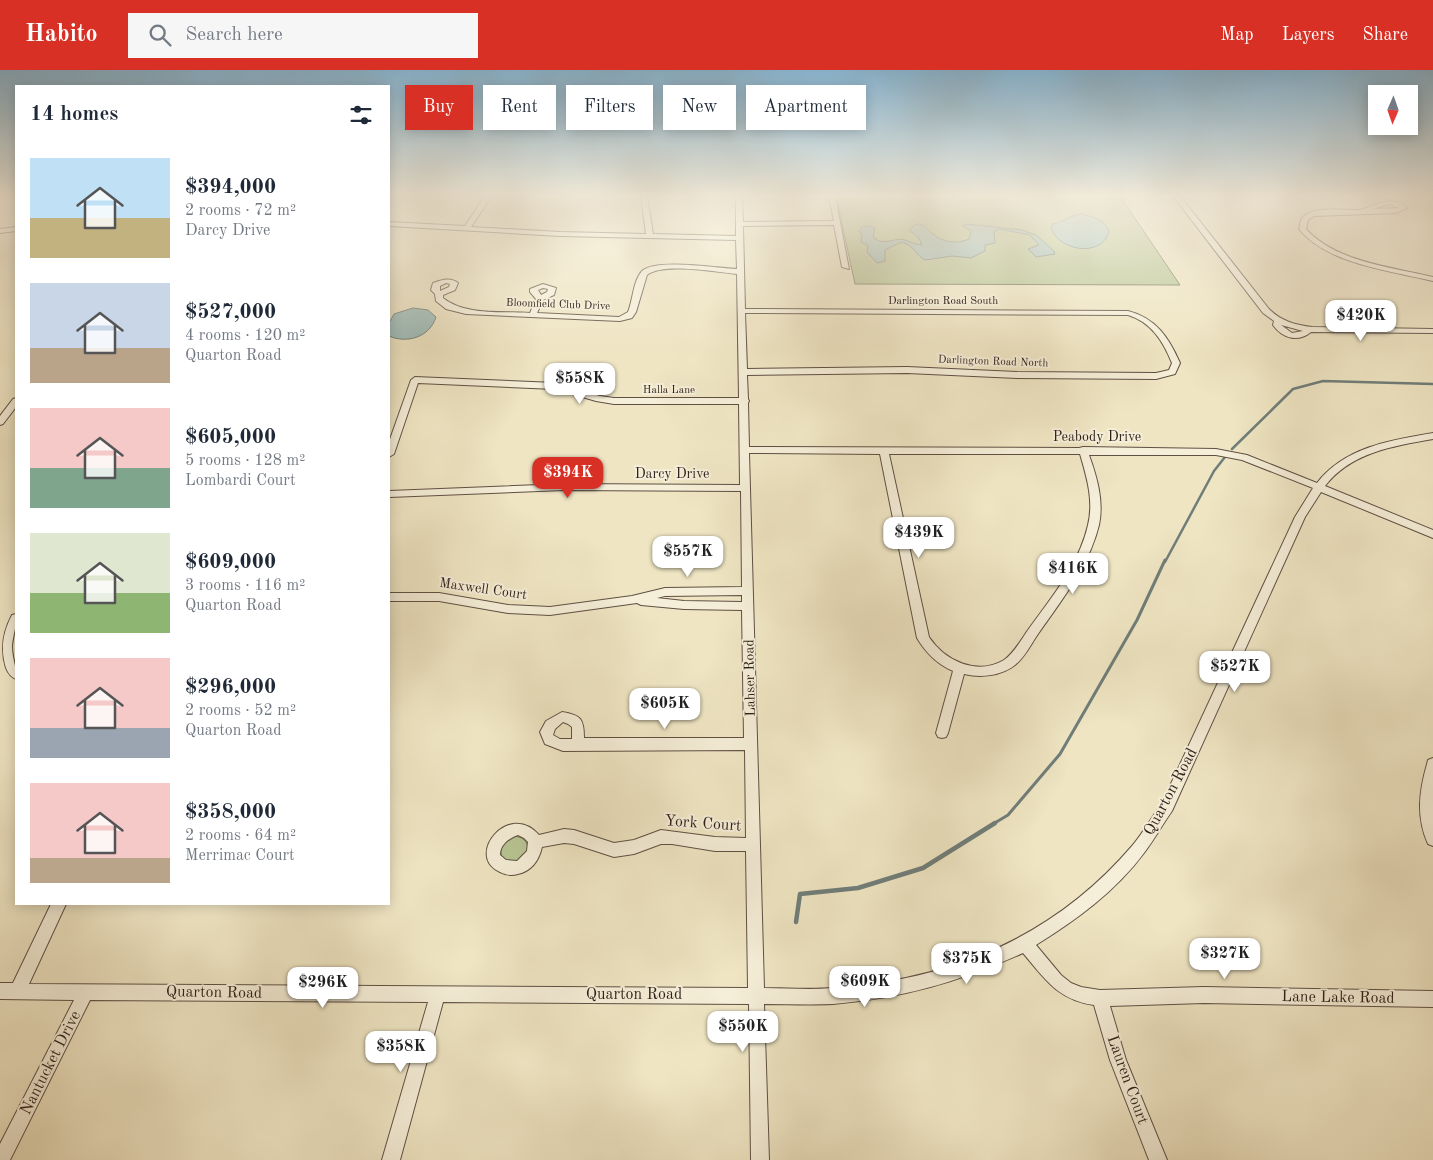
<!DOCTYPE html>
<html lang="en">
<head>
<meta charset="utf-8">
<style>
  body { margin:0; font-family:"Old Standard TT",serif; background:#f6f6f7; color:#1f2937; height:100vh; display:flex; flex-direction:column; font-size:19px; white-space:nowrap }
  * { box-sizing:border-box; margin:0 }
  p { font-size:16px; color:#747a83 }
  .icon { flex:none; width:28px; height:28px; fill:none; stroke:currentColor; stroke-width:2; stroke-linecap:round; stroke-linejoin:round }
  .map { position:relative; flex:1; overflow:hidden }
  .sheet { position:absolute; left:15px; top:15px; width:375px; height:820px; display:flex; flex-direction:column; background:#fff; border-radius:0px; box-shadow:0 2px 12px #0003 }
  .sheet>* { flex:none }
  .hud { position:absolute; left:405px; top:15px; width:475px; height:45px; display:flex; gap:10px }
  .needle { width:32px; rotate:182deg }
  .fabs { position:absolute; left:1368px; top:15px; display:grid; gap:10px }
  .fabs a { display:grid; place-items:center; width:50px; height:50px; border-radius:0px; background:#fff; box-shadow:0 2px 12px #0003; font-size:25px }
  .price { position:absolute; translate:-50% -42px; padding:0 11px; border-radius:10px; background:#fff; color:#222; font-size:16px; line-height:32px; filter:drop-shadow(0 1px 2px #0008) }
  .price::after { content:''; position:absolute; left:50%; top:30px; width:15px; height:11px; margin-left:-8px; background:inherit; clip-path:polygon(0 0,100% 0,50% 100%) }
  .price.current { background:#d93025; color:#fff }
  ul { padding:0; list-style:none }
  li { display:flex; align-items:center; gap:15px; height:125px; padding:0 15px }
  li span { display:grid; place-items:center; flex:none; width:140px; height:100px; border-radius:0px; color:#555 }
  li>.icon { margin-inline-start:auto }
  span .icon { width:60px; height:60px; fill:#fffc; stroke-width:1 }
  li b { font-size:21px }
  h2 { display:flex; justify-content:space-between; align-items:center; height:60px; padding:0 15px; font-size:21px }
  .tag { padding:0 18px; border-radius:0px; background:#fff; box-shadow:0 2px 12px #0003; font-size:18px; line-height:45px }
  .tag.current { background:#d93025; color:#fff }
  header { display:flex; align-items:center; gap:30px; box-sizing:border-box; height:70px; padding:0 25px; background:#d93025; color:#fff }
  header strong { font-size:24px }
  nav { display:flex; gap:28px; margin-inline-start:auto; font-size:18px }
  .search { width:350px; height:45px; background:#f6f6f7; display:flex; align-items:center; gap:12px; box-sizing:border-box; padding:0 18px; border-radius:0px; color:#747a83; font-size:19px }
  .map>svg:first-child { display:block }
  .green { fill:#b8c594; stroke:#747256 }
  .water { fill:#9cbdbb; stroke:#707e7a }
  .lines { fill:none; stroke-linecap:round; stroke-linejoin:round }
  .stream-far2 { stroke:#707e7a; stroke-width:2.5 }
  .stream-far1 { stroke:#707e7a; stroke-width:3 }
  .stream { stroke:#707e7a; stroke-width:4.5 }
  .minor-casing { stroke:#5f5044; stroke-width:2 }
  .minor { fill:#f5eed8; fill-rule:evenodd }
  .labels { text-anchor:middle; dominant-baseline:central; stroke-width:4; stroke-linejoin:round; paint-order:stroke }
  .far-street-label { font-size:11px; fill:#2f1f19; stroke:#f5eed8 }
  .street-label { font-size:14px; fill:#2f1f19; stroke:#f5eed8 }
  .near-street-label { font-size:16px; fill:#2f1f19; stroke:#f5eed8 }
</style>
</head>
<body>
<header>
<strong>Habito</strong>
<div class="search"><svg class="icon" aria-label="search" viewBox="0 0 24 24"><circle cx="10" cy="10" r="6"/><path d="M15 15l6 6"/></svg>Search here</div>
<nav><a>Map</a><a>Layers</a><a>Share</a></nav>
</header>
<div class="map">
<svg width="1433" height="1090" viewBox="0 0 1433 1090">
  <rect width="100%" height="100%" fill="#efe5c3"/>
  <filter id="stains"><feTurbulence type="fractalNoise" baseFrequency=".004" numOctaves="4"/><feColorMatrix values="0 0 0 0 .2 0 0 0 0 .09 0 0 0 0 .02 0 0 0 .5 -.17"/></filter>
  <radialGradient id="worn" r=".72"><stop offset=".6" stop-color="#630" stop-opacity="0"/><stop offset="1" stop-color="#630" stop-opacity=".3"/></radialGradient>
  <path class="green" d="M836 126H1120L1180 215 855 214Z
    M514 766C523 767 528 771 528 780L518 791 508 792 502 787C498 777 505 771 514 766Z"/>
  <path class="water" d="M1081 144C1092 146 1107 151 1109 162 1101 188 1059 181 1051 158L1053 154C1063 152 1072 145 1081 144Z
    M916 154C925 154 927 159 933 164 943 173 958 174 969 169L971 161 963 156 967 154 1022 160 1036 165 1054 181 1055 184 1036 187 1028 179 1039 175 1030 165 999 159 994 162 995 173 985 175V181L971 188 952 186 925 190C916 186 915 175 901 172L885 180V191L877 193 867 182 868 176 861 172 862 165 859 161 862 157 870 156 875 158 873 167C884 177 894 167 905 170 911 172 915 174 922 175L919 168 909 160Z
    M413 238 428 240 436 247C430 267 407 274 389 266V253L394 244Z"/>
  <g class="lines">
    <path class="stream-far2" d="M1232 379 1293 319 1323 311 1433 314
      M1165 492 1214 401 1225 387"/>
    <path class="stream-far1" d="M993 754 1008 745 1060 684 1137 550 1165 490"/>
    <path class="stream" d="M796 852 800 824 858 818 923 798 995 753"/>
    <g class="minor-casing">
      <path id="minor" d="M389 126H392V127L389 129Z
        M485 126H492L471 157 560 162 646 164 641 126H647L653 164 736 166V126H742L743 152 834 151 829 126H835L849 199 842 197 834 155 743 156 745 239 1128 241C1156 248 1169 268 1180 293L1175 304 1156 309 1017 308 907 303 747 305 748 329 749 331 748 333 749 377 1079 378 1083 377 1216 379 1247 385 1317 413C1345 377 1391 370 1433 363V369C1394 376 1351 382 1325 416L1433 460V468L1321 422 1305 447 1172 741C1162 755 1154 770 1144 783 1115 822 1076 850 1036 875L1061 905 1071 913 1081 917 1100 920 1204 917 1433 921V937L1204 933 1110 936 1126 990 1167 1090H1149L1110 990 1094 935C1058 930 1045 909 1023 883 959 912 903 928 833 934 810 935 787 934 764 934L769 1090H751L749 934 443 932 400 1090H382L428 932 90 930 10 1090H0V1074L74 930 0 929V913H13L51 834H66L29 914 748 918 746 781H715L672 774H661L634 784 614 787 574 774 564 773 542 777C539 790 532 801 518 804 511 806 506 805 500 802 464 786 509 730 539 765L564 759 574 760 614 773 634 770 661 760 715 767 746 768 745 680 563 681 545 674 540 662 546 651 562 642C581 645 584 649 584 668H744L742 540 684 539 641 535 637 533 550 545 508 543 439 531H389V523H439L508 535 550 537 632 526 665 518 742 517 741 421 564 420 389 427V421L564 414 740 415 739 334H614L596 331 555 319 418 313 394 384 389 387V372L411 310 415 307 556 313 600 326 614 328H739L737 204C716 202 663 192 647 205L636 242 632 248 620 251 466 244 446 239 436 231 435 224 431 220 433 213C442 210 450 207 458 213L455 220 443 225V228C466 246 502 241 530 243L536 229 530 222V219L543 214 556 218 554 225 543 230 537 243 619 247 628 242C633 230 633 211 642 201 655 188 718 198 737 199L736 170 560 166 389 156V152L465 156ZM446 213 450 214 449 217 440 221V216ZM543 218 548 219 547 222 541 225 538 220ZM745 243 1128 245C1151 252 1163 271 1172 293L1169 300 1156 303 1017 302 907 297 747 299ZM749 383 880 384 917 568C926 583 937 594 953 601L936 663 938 667 942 668 946 667 948 663 964 604C981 608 1001 606 1015 595 1025 587 1031 574 1038 564 1061 531 1089 496 1099 455 1104 431 1097 407 1089 385H1216L1242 390 1313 418 1295 447 1162 733C1152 747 1143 763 1132 776 1054 867 951 910 832 918 810 920 787 918 764 918ZM889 384H1080C1087 408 1094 431 1088 455 1079 495 1051 528 1028 560 1021 570 1014 583 1004 590 977 606 945 591 929 567ZM742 525V532L684 531 657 528 665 526ZM563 652 568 654 572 657V669H560L553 665 555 659ZM518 765 524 768 528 772 527 781 517 791 506 790 500 785C500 775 509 768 518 765Z
        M1173 126H1180L1269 239C1281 251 1295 255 1312 257L1433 259V263L1311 262C1298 273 1282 268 1273 255L1274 251 1263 243ZM1281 255 1303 261 1292 263Z
        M1390 131 1402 133 1407 138 1396 143 1314 146 1308 150 1306 159C1336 192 1391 197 1433 207V211C1391 201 1327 194 1299 159 1300 156 1300 151 1302 148 1312 135 1345 141 1360 140 1370 138 1379 132 1390 131ZM1390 134 1399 138 1373 139Z
        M16 157V161L0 163V159Z
        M16 328V337L3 354 0 355V346L13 329Z
        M16 544C17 556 13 565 12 576 12 588 17 598 16 609 11 607 8 603 6 598 0 579 3 562 12 545Z
        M1433 688V776L1428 774C1416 747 1419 722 1427 694L1428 690Z"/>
    </g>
    <use href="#minor" class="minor"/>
  </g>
  <linearGradient id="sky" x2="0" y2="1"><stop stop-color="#89b8d6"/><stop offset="0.45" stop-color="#f8f3e4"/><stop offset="1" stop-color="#f8f3e4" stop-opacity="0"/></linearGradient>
  <rect width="1433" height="279" fill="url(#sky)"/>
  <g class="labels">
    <g class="far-street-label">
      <text x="943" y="231">Darlington Road South</text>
      <text transform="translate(558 235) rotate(2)">Bloomfield Club Drive</text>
      <text transform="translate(993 292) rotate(2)">Darlington Road North</text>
      <text x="669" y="320">Halla Lane</text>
    </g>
    <g class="street-label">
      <text x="1097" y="367">Peabody Drive</text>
      <text x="672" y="404">Darcy Drive</text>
      <text transform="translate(483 519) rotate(8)">Maxwell Court</text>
      <text transform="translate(750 608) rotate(-91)">Lahser Road</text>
    </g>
    <g class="near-street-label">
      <text transform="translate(1171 722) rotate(-62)">Quarton Road</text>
      <text transform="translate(703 754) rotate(4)">York Court</text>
      <text transform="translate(214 923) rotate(1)">Quarton Road</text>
      <text x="634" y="925">Quarton Road</text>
      <text transform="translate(1338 928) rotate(1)">Lane Lake Road</text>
      <text transform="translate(51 993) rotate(-63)">Nantucket Drive</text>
      <text transform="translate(1127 1010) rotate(70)">Lauren Court</text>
    </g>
  </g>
  <rect width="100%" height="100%" filter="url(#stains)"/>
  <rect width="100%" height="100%" fill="url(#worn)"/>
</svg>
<div class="fabs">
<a><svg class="needle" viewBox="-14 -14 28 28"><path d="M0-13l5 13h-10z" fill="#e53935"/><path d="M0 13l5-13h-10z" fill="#747a83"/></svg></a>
</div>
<b class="price" style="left:1361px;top:272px">$420K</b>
<b class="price" style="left:580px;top:335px">$558K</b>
<b class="price current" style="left:568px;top:429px">$394K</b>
<b class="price" style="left:919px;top:489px">$439K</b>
<b class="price" style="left:688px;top:508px">$557K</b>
<b class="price" style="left:1073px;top:525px">$416K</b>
<b class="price" style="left:1235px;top:623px">$527K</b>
<b class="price" style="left:665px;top:660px">$605K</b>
<b class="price" style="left:1225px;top:910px">$327K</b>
<b class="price" style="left:967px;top:915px">$375K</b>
<b class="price" style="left:865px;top:938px">$609K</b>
<b class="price" style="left:323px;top:939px">$296K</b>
<b class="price" style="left:743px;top:983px">$550K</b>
<b class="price" style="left:401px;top:1003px">$358K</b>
<div class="hud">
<a class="tag current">Buy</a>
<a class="tag">Rent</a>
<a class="tag">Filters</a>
<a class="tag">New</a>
<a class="tag">Apartment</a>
</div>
<section class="sheet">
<h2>14 homes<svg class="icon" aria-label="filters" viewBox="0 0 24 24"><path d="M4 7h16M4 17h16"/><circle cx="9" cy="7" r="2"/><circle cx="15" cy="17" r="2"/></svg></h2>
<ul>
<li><span style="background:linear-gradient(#bfe0f5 60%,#c2b280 0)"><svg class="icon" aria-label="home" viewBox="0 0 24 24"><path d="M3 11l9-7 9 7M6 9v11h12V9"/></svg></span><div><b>$394,000</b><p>2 rooms · 72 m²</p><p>Darcy Drive</p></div></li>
<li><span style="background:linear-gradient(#c9d6e8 65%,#b9a48a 0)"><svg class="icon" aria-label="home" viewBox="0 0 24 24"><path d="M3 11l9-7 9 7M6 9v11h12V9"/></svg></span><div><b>$527,000</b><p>4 rooms · 120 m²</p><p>Quarton Road</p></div></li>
<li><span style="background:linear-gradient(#f6c9c9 60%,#7fa58c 0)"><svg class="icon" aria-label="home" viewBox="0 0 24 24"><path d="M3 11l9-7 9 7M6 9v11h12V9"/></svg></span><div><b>$605,000</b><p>5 rooms · 128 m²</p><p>Lombardi Court</p></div></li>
<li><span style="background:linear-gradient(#dfe7d0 60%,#8fb573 0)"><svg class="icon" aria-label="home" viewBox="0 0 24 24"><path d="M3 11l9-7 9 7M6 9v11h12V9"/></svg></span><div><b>$609,000</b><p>3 rooms · 116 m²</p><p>Quarton Road</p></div></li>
<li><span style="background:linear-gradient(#f6c9c9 70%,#9aa5b1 0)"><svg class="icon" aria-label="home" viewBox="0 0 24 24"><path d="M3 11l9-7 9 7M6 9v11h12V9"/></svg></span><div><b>$296,000</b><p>2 rooms · 52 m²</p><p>Quarton Road</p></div></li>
<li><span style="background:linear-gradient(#f6c9c9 75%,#b9a48a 0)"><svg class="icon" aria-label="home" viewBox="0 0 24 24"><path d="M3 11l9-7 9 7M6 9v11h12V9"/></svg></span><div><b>$358,000</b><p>2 rooms · 64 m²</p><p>Merrimac Court</p></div></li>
</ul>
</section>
</div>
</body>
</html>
